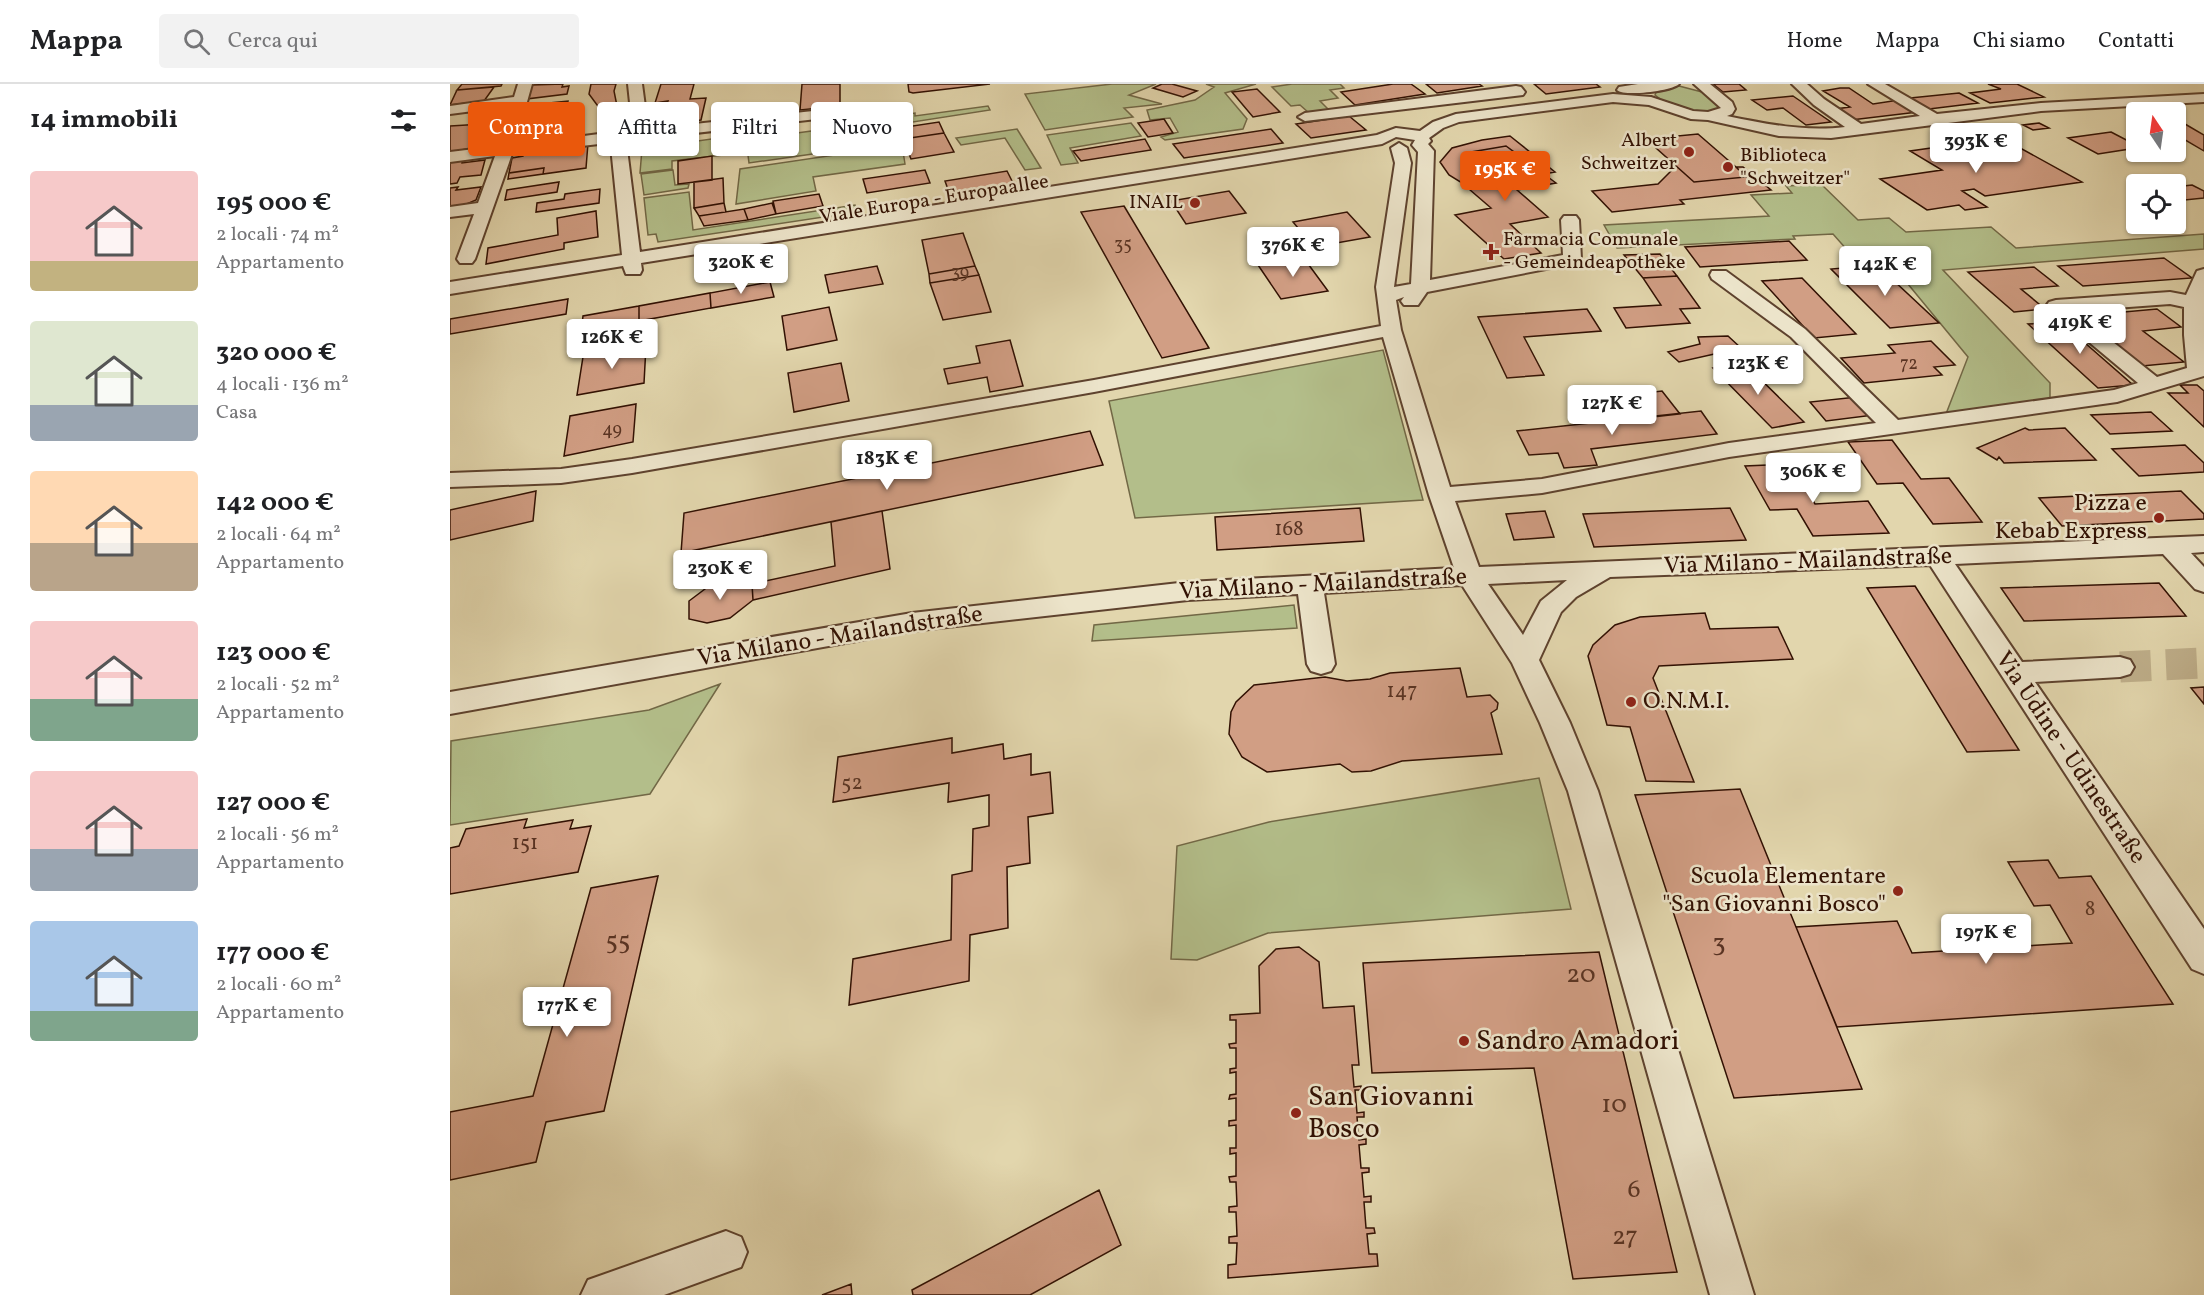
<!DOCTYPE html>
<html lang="it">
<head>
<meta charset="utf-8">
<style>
  body { margin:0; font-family:Vollkorn,serif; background:#f2f2f2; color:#202124; height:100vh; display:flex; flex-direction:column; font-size:22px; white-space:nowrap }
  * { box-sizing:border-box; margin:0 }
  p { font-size:20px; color:#757577 }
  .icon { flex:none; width:33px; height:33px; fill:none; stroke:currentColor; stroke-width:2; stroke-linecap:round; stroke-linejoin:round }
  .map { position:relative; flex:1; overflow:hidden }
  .drawer { display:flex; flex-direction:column; background:#fff; width:450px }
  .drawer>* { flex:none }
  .guide { position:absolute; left:18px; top:18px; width:570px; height:54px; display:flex; gap:12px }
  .needle { width:39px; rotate:347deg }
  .buttons { position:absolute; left:1676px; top:18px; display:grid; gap:12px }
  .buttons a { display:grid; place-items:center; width:60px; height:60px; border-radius:6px; background:#fff; box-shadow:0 2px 4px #0004; font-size:30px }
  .price { position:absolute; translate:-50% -51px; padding:0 14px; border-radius:6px; background:#fff; color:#222; font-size:20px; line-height:39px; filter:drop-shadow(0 2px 3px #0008) }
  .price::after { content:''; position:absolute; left:50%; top:36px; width:18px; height:14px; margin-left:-9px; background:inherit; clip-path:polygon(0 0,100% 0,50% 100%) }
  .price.active { background:#ea580c; color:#fff }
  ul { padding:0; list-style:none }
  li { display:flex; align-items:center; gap:18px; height:150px; padding:0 30px }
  li span { display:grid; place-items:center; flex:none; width:168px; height:120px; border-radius:6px; color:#555 }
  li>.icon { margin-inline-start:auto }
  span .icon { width:72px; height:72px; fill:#fffc; stroke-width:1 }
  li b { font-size:26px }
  h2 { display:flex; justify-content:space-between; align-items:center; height:72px; padding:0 30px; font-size:26px }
  .pill { padding:0 21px; border-radius:6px; background:#fff; box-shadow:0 2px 4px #0004; font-size:21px; line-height:54px }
  .pill.active { background:#ea580c; color:#fff }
  header { display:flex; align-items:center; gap:36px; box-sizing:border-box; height:84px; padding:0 30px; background:#fff; border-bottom:2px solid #e0e0e0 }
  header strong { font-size:28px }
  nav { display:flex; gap:33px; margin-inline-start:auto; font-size:21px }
  .search { width:420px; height:54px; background:#f2f2f2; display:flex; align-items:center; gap:15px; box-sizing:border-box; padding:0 21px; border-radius:6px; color:#757577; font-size:22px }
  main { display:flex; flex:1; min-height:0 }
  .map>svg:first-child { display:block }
  .green { fill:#b3be8a; stroke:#726846; stroke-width:1.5 }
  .building { fill:#d19e84; stroke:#321103; stroke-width:1.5 }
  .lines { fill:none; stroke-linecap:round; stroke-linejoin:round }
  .minor-tunnel { stroke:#bfaf8b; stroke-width:31; stroke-dasharray:31 15; stroke-linecap:butt }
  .minor-casing { stroke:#5e422e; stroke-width:4 }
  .minor { fill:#ece4ca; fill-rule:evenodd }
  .poi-dot { fill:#8f2418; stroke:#ece4ca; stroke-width:2 }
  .labels { text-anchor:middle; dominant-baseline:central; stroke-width:5; stroke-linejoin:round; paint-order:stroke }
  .far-number-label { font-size:18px; fill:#5a3423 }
  .far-poi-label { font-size:20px; fill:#321103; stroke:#ece4ca; text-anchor:end }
  .far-street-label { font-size:20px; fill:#321103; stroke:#ece4ca }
  .number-label { font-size:21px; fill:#5a3423 }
  .poi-label { font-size:24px; fill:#321103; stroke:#ece4ca; text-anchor:end }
  .street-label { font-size:24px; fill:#321103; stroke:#ece4ca }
  .near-number-label { font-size:26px; fill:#5a3423 }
  .near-poi-label { font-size:28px; fill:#321103; stroke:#ece4ca; text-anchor:start }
</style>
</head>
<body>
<header>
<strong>Mappa</strong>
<div class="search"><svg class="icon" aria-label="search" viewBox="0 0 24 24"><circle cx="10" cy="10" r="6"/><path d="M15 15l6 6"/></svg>Cerca qui</div>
<nav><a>Home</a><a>Mappa</a><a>Chi siamo</a><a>Contatti</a></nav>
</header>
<main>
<section class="drawer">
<h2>14 immobili<svg class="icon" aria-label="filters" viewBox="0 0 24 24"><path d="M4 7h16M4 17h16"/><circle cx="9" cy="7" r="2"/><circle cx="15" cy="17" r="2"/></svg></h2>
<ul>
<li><span style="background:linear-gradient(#f6c9c9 75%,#c2b280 0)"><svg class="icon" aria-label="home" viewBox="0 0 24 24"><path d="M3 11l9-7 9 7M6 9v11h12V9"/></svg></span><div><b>195 000 €</b><p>2 locali · 74 m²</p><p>Appartamento</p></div></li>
<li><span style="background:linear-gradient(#dfe7d0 70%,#9aa5b1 0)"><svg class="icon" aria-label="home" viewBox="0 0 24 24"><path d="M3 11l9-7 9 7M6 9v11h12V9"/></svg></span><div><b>320 000 €</b><p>4 locali · 136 m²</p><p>Casa</p></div></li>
<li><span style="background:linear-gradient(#ffd9b3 60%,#b9a48a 0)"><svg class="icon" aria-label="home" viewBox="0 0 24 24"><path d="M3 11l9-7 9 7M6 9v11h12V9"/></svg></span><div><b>142 000 €</b><p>2 locali · 64 m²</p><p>Appartamento</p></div></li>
<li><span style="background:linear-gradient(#f6c9c9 65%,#7fa58c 0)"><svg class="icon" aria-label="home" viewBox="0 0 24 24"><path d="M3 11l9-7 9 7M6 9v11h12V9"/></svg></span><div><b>123 000 €</b><p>2 locali · 52 m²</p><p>Appartamento</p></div></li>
<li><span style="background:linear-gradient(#f6c9c9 65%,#9aa5b1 0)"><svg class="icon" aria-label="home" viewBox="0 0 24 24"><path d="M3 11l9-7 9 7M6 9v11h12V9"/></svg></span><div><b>127 000 €</b><p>2 locali · 56 m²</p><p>Appartamento</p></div></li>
<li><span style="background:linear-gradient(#a9c7e8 75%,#7fa58c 0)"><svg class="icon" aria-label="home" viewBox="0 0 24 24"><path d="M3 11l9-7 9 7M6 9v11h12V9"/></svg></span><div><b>177 000 €</b><p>2 locali · 60 m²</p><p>Appartamento</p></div></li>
</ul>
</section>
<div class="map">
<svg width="1754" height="1211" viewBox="0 0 1754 1211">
  <rect width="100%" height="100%" fill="#e2d6ad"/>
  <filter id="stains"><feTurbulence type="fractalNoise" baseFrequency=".00333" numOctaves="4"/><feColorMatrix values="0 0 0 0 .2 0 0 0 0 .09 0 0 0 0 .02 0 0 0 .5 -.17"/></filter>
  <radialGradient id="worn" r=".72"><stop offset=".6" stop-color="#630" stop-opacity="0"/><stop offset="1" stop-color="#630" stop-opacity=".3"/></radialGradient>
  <path class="green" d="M662 0H706L679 11 712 20 674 24 683 33 595 46 575 10Z
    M756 0H806L775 9 797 35 793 45 715 56 711 53 728 48 720 34 700 36 697 26 745 16 764 3Z
    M842 0H890L894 4 880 6 888 14 870 17 878 25 859 29 850 21 841 22 822 3Z
    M1229 2 1252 8 1272 24C1255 33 1219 24 1205 11L1207 6Z
    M538 22 540 26 443 41 446 58 299 79 296 56 398 42 401 38C413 36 423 38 436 36L437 33 465 29V32Z
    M681 39 691 52 620 64 628 79 611 81 597 51Z
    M567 45 591 84 575 86 555 54 511 61 506 54Z
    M282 52 281 70 222 77V85L190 89 192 65Z
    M452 61 455 80 363 93 366 107 286 120 290 85Z
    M223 86 225 101 239 100 238 104 194 111 191 90Z
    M1371 100 1408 136 1439 134 1456 148 1541 143 1566 164 1754 150V165L1493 186 1600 299V319L1496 330 1518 273 1439 177 1406 176 1383 150 1343 152 1345 155 1167 164 1154 141 1319 132 1301 111 1342 109 1336 102Z
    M239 108 243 146 405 121 407 128 208 158 206 150 198 151 194 114Z
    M933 266 973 416 685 434 659 317Z
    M844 521 847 544 642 557 644 541Z
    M270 600 200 710 0 741 1 657 199 626Z
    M1089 694 1121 825 818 849 747 876 721 875 727 762 819 738Z"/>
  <path class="building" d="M12 0H52L51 2 7 6Z
    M113 0 112 3 119 2 117 10 76 15 81 1Z
    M141 0H166L164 7 167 22 150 25 139 10Z
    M211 0H244L240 15 256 14 251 36 211 40 218 17 205 19Z
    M352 0H390V22L350 26Z
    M458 0H540L463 9 459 8Z
    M712 0H722L747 7 733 13 703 4Z
    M943 0H961L975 10 905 21 891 8Z
    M976 0H1029L1032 2 987 9Z
    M1084 0H1146L1150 3 1096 10Z
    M1263 0H1289L1296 6 1273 8Z
    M1538 0H1567L1594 13 1540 19 1520 9 1551 5Z
    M44 3 34 17 0 21 7 6Z
    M1390 4H1399L1423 20 1449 16 1468 28 1401 36 1385 25 1400 23 1373 7Z
    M807 5 830 28 803 33 782 8Z
    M1509 9 1528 19 1479 25 1460 14Z
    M1343 12 1381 38 1356 41 1333 24 1317 26 1302 16Z
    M118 17 115 32 76 36 79 21Z
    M899 32 916 46 861 54 846 40Z
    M117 35 115 43 85 47 87 38Z
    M714 35 723 49 698 53 688 39Z
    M489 38 494 49 453 55 449 44Z
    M49 39 46 49H42L39 61 0 68V42Z
    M1589 39 1599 44 1583 46 1573 41Z
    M1735 40 1754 51V67L1725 50V41Z
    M131 41 129 51 77 58 80 48Z
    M821 45 833 59 734 74 723 60Z
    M1661 48 1686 61V64L1648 70 1618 54Z
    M494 49 504 68 461 75 453 55Z
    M1248 50 1286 83 1296 93 1244 98 1196 55Z
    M1060 52 1105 88 1094 90 1056 62 1021 68 1050 92 1012 99 999 91 990 78 1002 64 1032 56Z
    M1552 54 1632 98 1535 112 1524 105 1512 107 1537 123 1515 126 1509 121 1477 126 1430 95 1492 86 1460 67Z
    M695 55 701 66 631 77 623 67Z
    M138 59 136 84 93 90 94 84 59 89 62 74 73 72 74 68Z
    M1056 62 1106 99 1067 106 1098 133 1060 140 1091 169 1054 175 1005 131 1041 124 1012 99 1050 92 1021 68Z
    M262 72V96L228 100V77Z
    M12 76V79L35 76 31 91 10 93 7 99 0 100V77Z
    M1226 82 1244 98 1296 93 1286 83H1293L1321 106 1230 116 1234 120 1162 128 1142 107 1208 100Z
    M94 84 93 90 58 95 59 89Z
    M475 86 480 99 417 109 413 95Z
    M557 87 564 101 500 111 495 97Z
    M273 94 274 119 244 124V98Z
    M109 98 107 108 55 116 57 106Z
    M1742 101 1754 107V114L1725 117V103Z
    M8 103 6 106 31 103 26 116 12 122 0 123V104Z
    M150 105 149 119 86 128 87 119 114 115 115 110Z
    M779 107 796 129 736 140 721 117Z
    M369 110 373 122 326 130 323 117Z
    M274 119 276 128 249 132 244 124Z
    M322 119 326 130 298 136 294 125Z
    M674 122 759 264 712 274 631 128Z
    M294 125 298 136 254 142 249 132Z
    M146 127 148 153 114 159V165L36 180 38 164 108 151 107 134Z
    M897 128 920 153 864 163 843 138Z
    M513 149 525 182 479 190 472 156Z
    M1339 157 1357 176 1250 183 1235 163Z
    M1210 170 1227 192 1193 194 1174 171Z
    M853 173 878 207 831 215 808 181Z
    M1714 174 1742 194 1633 202 1608 182Z
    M1427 181 1489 239 1440 244 1381 185Z
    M427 182 433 200 379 209 375 191Z
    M525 182 529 191 480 199 479 190Z
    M1584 183 1608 202 1571 205 1595 225 1564 228 1518 188Z
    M529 191 541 228 493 236 480 199Z
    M1227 192 1250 224 1230 225 1240 239 1176 244 1164 224 1211 221 1193 194Z
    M1352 194 1406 250 1364 254 1312 197Z
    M320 198 324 213 261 224 260 209Z
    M260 209 261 224 189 237V222Z
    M118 215 116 230 0 250V235Z
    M189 222V247L130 258 133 232Z
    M379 223 387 256 337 266 332 232Z
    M1137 225 1151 247 1074 253 1094 291 1057 294 1028 233Z
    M1707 225 1731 243 1693 247 1734 278 1692 282 1629 232Z
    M1611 238 1683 301 1648 304 1578 240Z
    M1278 252 1291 264 1229 278 1218 268 1250 260 1248 253Z
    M560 256 573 302 540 308 537 293 498 300 494 285 530 279 526 262Z
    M1481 257 1505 281 1484 283 1492 291 1414 299 1391 274 1445 269 1438 261Z
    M196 262 194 299 127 311 133 273Z
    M391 279 399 317 344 328 338 289Z
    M1294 279 1354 338 1322 344 1263 284Z
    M1730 301H1747L1754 307V343L1718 309H1738Z
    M1212 307 1230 330 1194 334 1179 311Z
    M1407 313 1424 331 1376 337 1360 318Z
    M186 320 183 358 114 372 120 332Z
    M1251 327 1267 350 1141 365 1147 381 1114 384 1108 369 1079 371 1067 347Z
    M1701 328 1722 347 1660 350 1641 331Z
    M1575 344 1579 346 1615 344 1646 376 1554 379 1549 373 1547 376 1527 364Z
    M640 347 653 381 231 469 234 429Z
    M1442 356 1471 395 1499 394 1532 438 1483 440 1453 399 1427 400 1398 358Z
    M1735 361 1754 379V388L1689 392 1662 365Z
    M1341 380 1365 420 1418 417 1439 449 1363 452 1347 425 1320 426 1295 382Z
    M86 407 83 437 0 456V426Z
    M1731 407 1754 430V435L1612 442 1589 414Z
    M910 424 914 457 767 466 765 433Z
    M1280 424 1296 456 1144 463 1133 430Z
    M432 427 440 485 303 516 302 500 385 482 381 438Z
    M1095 427 1104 453 1064 456 1056 430Z
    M285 496 302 500 303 516 280 534 257 539 239 535V517L263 499Z
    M1709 499 1736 532 1574 537 1551 504Z
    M1465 502 1569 666 1517 668 1417 504Z
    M1255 529 1260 545 1328 543 1343 575 1209 582 1203 594 1244 698 1196 697 1180 643 1157 641 1138 572 1143 561 1165 541 1190 533Z
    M1010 584 1017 613 1040 611 1048 619 1047 625 1041 629 1052 670 952 677 921 687 902 688 890 680 817 688 792 673 779 650 781 628 786 618 804 601 875 593 897 597 920 595 940 589Z
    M1754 603V620L1741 604Z
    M502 654V669L553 660 554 675 581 670V691L600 688 603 729 578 733 580 779 557 783 558 844 520 851 519 897 399 921 403 875 501 856 502 791 522 787 523 745 539 742V711L498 718 499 699 383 718 388 673Z
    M1290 705 1346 843 1412 1005 1284 1014 1185 711Z
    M77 735 74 744 123 736 120 745 141 742 128 788 0 810V764L9 762 16 745Z
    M1598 776 1609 794 1641 792 1723 920 1387 943 1346 843 1447 837 1462 869 1622 859 1600 821 1584 822 1558 778Z
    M208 792 154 1027 96 1038 86 1078 0 1096V1028L83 1012 141 804Z
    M849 863 869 878 873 924 904 922 909 981H902L904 1003 911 1002V1006H905L907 1029 914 1028V1033H907L909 1056 916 1055V1060L909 1061 911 1084H919V1088L912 1089 914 1113 921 1112V1118H914L916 1144H924L925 1149 917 1150 919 1170H927L928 1182 778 1194V1181L786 1180 787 1159H779V1153L787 1152 786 1128H779V1123L787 1122 786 1098H780L779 1093 786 1092V1069L780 1070V1064H786V1041L779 1042V1037L786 1036V1014L779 1015 780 1011 786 1010V988L780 989V985L786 984V964H780L779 960 786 959V936H780V931L810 929 809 882 826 865Z
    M1149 868 1199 1075 1227 1188 1123 1195 1084 984 922 989 913 879Z
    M649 1106 671 1161 580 1211H463L462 1206Z
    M401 1200 402 1211H372Z"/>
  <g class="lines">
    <path class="minor-tunnel" d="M1670 583 1754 579"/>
    <g class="minor-casing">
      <path id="minor" d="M68 0H82L65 61 149 50 157 55 149 60 62 70 25 175 22 179H10L7 175 24 130 0 133V123L28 119 45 72 0 78V68L49 62 61 22 0 30V22L64 13Z
        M178 0H192L198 45 428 20 435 24 428 28 176 57 190 168 927 51 946 44 970 47 983 38 1006 30 1163 10 1201 13 1243 27 1258 28 1271 24 1244 0H1260L1282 18 1285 25 1282 30 1277 32C1316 40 1355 48 1395 43L1364 21 1342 0H1357L1374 15 1411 40 1470 32 1418 0H1435L1487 30 1591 19 1754 10V18L1591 27 1381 54 1329 52 1258 36 1241 35 1199 21 1163 18 1009 38 993 44 979 54 981 57 978 60 984 67 980 196 1113 171 1111 136 1114 132H1126L1129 136 1131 175 1128 179 1122 180 977 208 968 221H954L951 217 954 213 946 216 951 246 1000 403 1092 395 1279 359 1426 339 1341 253 1262 195 1260 191 1262 187H1276L1355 245 1448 336 1664 306 1688 299 1596 222 1599 218 1606 216 1720 208 1736 211 1747 187 1754 185V292L1667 318 1279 373 1092 409 1005 417 1029 483 1754 452V468L1741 469 1754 483V508L1745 505 1713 470 1505 480 1572 578 1670 573 1680 576 1684 583 1680 590 1670 593 1585 598 1754 845V890L1742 885 1480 481 1160 493 1126 513 1111 528 1089 576 1120 639 1148 707 1304 1211H1260L1118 707 1090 639 1062 579 1012 501 874 509 885 580 881 587 871 590 861 587 857 580 848 510 738 516 462 547 0 630V608L462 529 738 498 1004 484 979 411 933 253 644 308 182 389 111 399 0 403V389L111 385 182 375 644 296 931 242 926 203 945 79 941 64 949 59 957 64 961 79 944 203 961 200 968 68 962 61 965 56 946 53 932 60 191 179 192 186 190 190H176L173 182 0 210V198L172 171 160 53 163 50 183 47ZM1720 220 1734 223V251L1737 284 1707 293 1624 227ZM1117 496 1091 517 1073 551 1038 500Z
        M1188 0H1229C1222 7 1174 13 1167 6L1169 3Z
        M1066 2 1071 3 1075 8 1073 11 855 37 848 33 855 29Z
        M276 1147 291 1153 297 1168 291 1183 214 1211H131L138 1196Z"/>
    </g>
    <use href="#minor" class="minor"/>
  </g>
  <g class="poi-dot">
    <circle cx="1239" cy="68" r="6"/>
    <circle cx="1278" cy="83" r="6"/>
    <circle cx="745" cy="119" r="6"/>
    <path d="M1038 159h6v6h6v6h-6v6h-6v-6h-6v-6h6z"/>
    <circle cx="1709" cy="434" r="6"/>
    <circle cx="1181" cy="618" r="6"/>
    <circle cx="1448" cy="807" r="6"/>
    <circle cx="1014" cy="957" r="6"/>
    <circle cx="846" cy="1029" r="6"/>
  </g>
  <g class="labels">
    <g class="far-number-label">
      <text x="673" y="161">35</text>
      <text x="510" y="189">39</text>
      <text x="1459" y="280">72</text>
      <text x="162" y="346">49</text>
    </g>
    <g class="far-poi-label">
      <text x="1227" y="57">Albert<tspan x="1227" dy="23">Schweitzer</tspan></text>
      <text x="1290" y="72" text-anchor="start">Biblioteca<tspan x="1290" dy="23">"Schweitzer"</tspan></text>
      <text x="733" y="119">INAIL</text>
      <text x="1053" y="156" text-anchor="start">Farmacia Comunale<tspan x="1053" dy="23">- Gemeindeapotheke</tspan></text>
    </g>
    <g class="far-street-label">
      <text transform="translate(484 116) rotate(-9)">Viale Europa - Europaallee</text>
    </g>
    <g class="number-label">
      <text x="839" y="445">168</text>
      <text x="952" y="607">147</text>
      <text x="402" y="699">52</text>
      <text x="75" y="759">151</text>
      <text x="1640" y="825">8</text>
    </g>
    <g class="poi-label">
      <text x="1697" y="420">Pizza e<tspan x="1697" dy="28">Kebab Express</tspan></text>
      <text x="1193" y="618" text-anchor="start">O.N.M.I.</text>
      <text x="1436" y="793">Scuola Elementare<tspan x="1436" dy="28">"San Giovanni Bosco"</tspan></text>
    </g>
    <g class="street-label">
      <text transform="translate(1358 478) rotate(-2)">Via Milano - Mailandstraße</text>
      <text transform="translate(873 501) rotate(-3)">Via Milano - Mailandstraße</text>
      <text transform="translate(390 553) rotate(-9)">Via Milano - Mailandstraße</text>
      <text transform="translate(1620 674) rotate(56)">Via Udine - Udinestraße</text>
    </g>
    <g class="near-number-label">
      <text x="168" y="858">55</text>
      <text x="1269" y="860">3</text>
      <text x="1131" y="891">20</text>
      <text x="1164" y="1021">10</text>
      <text x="1184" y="1106">6</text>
      <text x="1175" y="1153">27</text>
    </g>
    <g class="near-poi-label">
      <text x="1026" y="957">Sandro Amadori</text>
      <text x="858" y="1013">San Giovanni<tspan x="858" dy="32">Bosco</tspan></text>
    </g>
  </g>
  <rect width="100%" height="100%" filter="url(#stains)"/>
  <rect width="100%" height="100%" fill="url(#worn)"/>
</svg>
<div class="buttons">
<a><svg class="needle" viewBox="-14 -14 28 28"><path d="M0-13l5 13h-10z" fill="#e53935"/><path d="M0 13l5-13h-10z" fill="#757577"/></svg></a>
<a><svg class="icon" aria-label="locate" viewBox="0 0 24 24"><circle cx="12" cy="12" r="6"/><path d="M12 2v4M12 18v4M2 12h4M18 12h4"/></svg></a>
</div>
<b class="price" style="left:1526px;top:90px">393K €</b>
<b class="price active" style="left:1055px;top:118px">195K €</b>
<b class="price" style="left:843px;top:194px">376K €</b>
<b class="price" style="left:291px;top:211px">320K €</b>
<b class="price" style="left:1435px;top:213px">142K €</b>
<b class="price" style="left:1630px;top:271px">419K €</b>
<b class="price" style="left:162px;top:286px">126K €</b>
<b class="price" style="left:1308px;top:312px">123K €</b>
<b class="price" style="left:1162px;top:352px">127K €</b>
<b class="price" style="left:437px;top:407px">183K €</b>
<b class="price" style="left:1363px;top:420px">306K €</b>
<b class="price" style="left:270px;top:517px">230K €</b>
<b class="price" style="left:1536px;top:881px">197K €</b>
<b class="price" style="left:117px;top:954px">177K €</b>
<div class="guide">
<a class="pill active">Compra</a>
<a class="pill">Affitta</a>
<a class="pill">Filtri</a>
<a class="pill">Nuovo</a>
</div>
</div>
</main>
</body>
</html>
